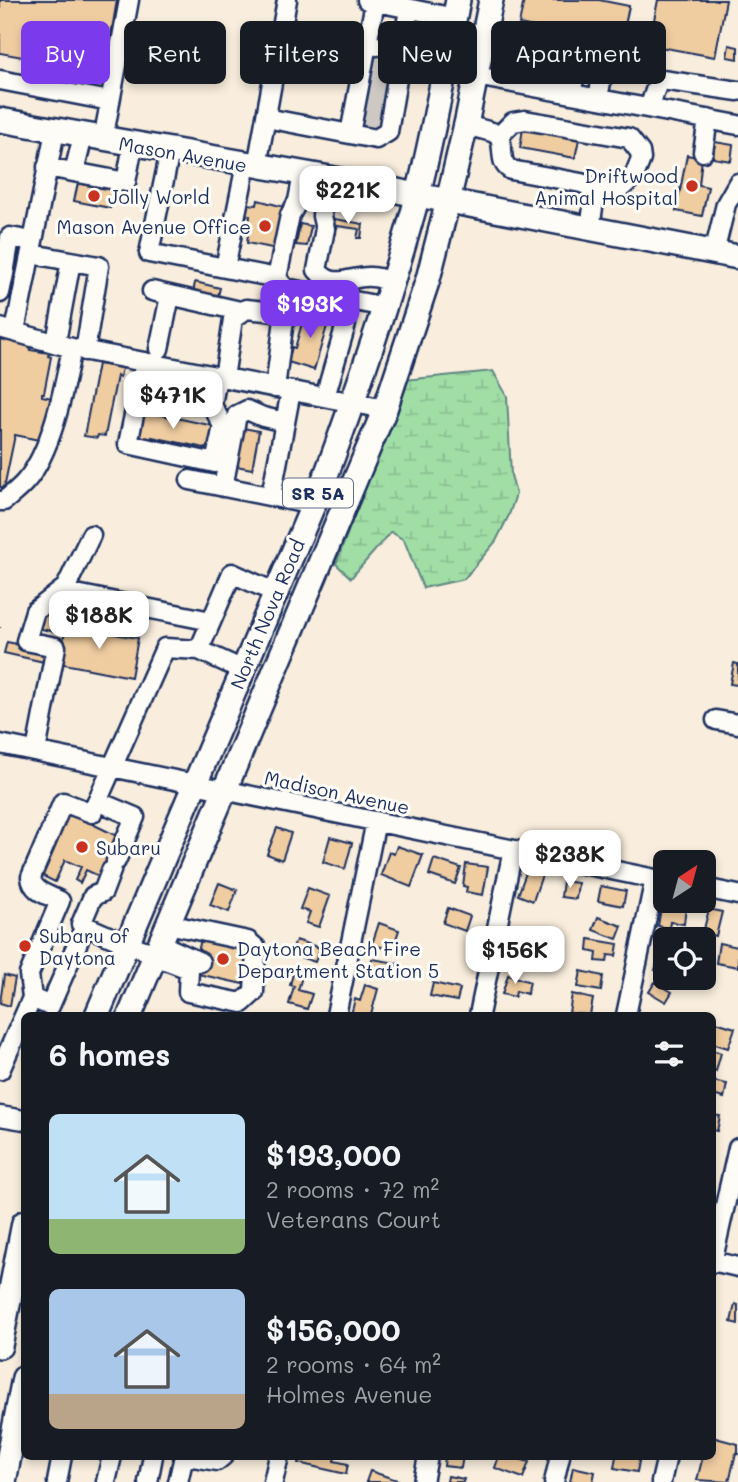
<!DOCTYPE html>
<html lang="en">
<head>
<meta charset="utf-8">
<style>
  body { margin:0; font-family:Mali,sans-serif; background:#242831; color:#f1f3f6; height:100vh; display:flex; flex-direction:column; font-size:26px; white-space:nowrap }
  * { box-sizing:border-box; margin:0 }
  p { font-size:23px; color:#9ea1a6 }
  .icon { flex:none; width:38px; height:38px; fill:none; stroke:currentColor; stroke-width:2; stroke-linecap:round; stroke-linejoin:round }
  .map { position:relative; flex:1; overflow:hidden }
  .panel { position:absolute; left:21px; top:1012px; width:695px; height:448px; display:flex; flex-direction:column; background:#171b24; border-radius:10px; box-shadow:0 4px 10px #0003 }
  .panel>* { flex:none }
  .banner { position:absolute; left:21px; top:21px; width:696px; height:63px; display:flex; gap:14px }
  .needle { width:46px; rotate:36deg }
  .buttons { position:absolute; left:653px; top:850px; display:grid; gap:14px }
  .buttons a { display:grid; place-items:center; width:63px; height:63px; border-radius:10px; background:#171b24; box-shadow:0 4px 10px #0003; font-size:35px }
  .price { position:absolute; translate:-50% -60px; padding:0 16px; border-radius:14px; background:#fff; color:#222; font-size:23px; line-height:46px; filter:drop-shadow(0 2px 4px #0008) }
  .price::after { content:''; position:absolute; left:50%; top:42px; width:21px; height:16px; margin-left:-10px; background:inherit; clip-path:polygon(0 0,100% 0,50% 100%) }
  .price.current { background:#7c3aed; color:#fff }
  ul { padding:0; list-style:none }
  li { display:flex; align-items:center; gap:21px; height:175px; padding:0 28px }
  li span { display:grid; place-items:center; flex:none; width:196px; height:140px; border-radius:10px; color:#555 }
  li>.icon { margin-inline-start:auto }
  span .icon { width:84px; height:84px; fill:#fffc; stroke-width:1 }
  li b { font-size:30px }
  h2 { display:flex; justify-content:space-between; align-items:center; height:84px; padding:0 28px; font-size:30px }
  .chip { padding:0 24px; border-radius:10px; background:#171b24; box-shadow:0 4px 10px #0003; font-size:24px; line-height:63px }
  .chip.current { background:#7c3aed; color:#fff }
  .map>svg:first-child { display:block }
  .wetland { fill:url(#wetland-marsh); stroke:#5e8682; stroke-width:2 }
  .building { fill:#f0cda1; stroke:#1b2f5e; stroke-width:2 }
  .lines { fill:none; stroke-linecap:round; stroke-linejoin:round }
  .minor-tunnel { stroke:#cdc8c4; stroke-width:18; stroke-dasharray:18 9; stroke-linecap:butt }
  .minor-casing { stroke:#1b2f5e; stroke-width:23 }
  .major-casing { stroke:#1b2f5e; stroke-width:28 }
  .path { stroke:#1b2f5e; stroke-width:2; stroke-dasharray:7 5; stroke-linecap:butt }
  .minor { stroke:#fdfcf7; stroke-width:18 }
  .major { stroke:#fdfcf7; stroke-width:23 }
  .poi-dot { fill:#c8321e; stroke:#fdfcf7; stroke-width:2.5 }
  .labels { text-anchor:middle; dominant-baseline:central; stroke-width:6; stroke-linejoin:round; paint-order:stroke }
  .shield { fill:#fdfcf7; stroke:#5f6c8c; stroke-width:2 }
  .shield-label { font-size:18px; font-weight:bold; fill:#1b2f5e }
  .street-label { font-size:19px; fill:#1b2f5e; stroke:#fdfcf7 }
  .poi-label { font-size:19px; fill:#1b2f5e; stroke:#fdfcf7; text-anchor:start }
</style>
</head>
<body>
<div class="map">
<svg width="738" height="1482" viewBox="0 0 738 1482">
  <defs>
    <pattern id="wetland-marsh" width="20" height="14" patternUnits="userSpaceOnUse" patternTransform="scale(1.75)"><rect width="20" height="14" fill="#a1dea6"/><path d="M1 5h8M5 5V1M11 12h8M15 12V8" fill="none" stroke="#8abf91"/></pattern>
  </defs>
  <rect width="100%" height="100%" fill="#f9eedd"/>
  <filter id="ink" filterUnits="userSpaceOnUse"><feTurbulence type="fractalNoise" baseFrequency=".0143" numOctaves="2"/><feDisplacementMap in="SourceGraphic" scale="14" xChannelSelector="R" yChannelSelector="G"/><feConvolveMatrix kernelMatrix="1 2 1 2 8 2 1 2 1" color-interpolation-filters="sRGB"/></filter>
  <g filter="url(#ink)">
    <path class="wetland" d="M493 371 507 396 511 475 516 494 509 515 496 541 464 579 423 588 404 540 391 532 351 578 336 564 405 380Z"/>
    <path class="building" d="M0 0H117L103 83 92 81 90 91 30 80 34 59 0 53Z
      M524 0H599L629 6 623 35 575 26 574 35 519 24Z
      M658 0H726L715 57 649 45Z
      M524 27 562 34 556 70 518 61Z
      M729 45 738 47V59L727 57Z
      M523 128 579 139 575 158 520 148Z
      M715 142 733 145 731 161 713 158Z
      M687 155 702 158 699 185 708 187 702 216 676 211Z
      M78 183 113 190 110 208 74 201Z
      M258 200 284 207 277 249 247 243 250 216 246 215 248 204 257 205Z
      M335 219 363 224 361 238H357L359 229 337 226 336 234 333 233Z
      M300 224 311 226 307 246 296 245Z
      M195 282 220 288 217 300 193 294Z
      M306 309 330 316 314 370 288 362 292 347 295 348Z
      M0 339 31 345 30 350 49 353 48 356 51 357 44 393H42V396L52 398 44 441 15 435 4 488 0 487Z
      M98 364 122 368 120 377 117 376 105 436 98 435 97 438 84 436Z
      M138 410 219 427 214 450 152 437 150 447 131 443Z
      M238 427 259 431 252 469 231 465Z
      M40 614 67 619 64 634 37 628Z
      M66 626 138 638 131 677 59 663Z
      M7 642 46 650 44 662 4 653Z
      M734 663 738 664V685L730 684Z
      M66 811 119 837 122 863 117 874 101 877 86 870 80 883 75 880 81 867 65 860 55 882 37 873Z
      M277 828 291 833 282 860 267 854Z
      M330 837 352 843 345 869 323 862Z
      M397 846 423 855 411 887 381 875 389 852 394 854Z
      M434 859 461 868 455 884 429 875Z
      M466 864 488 867 483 895 466 892 467 887 463 886Z
      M527 870 542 875 533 901 518 895Z
      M563 881 578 883 576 899 561 897Z
      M219 883 237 890 229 912 210 905Z
      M601 886 626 891 623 906 598 901Z
      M308 888 330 896 319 927 306 923 310 912 300 909Z
      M662 901 686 905 684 924 670 922 669 928 658 926Z
      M448 908 470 916 465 931 443 923Z
      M709 909 722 912 716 936 703 933Z
      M598 917 622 926 617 939 593 930Z
      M379 923 399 930 395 942 390 940 387 949 372 944Z
      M202 935 247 948 245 962H248L243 984 198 974 202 957 197 956Z
      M589 939 618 944 616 956 608 955 607 962 596 961 597 953 588 951Z
      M296 940 320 948 315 962 291 954Z
      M719 943 738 947V967L716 963Z
      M660 954 665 955V973L655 970Z
      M372 959 397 963 394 975 370 971Z
      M581 971 603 976 601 991 578 987Z
      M293 974 302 977 298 990 312 994 307 1009 289 1004 294 986 290 985Z
      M4 975 15 978 10 1006 0 1003Z
      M508 975 530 982 527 994 516 991 515 997 502 994Z
      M655 982 672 992 666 1002 649 992Z
      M433 983 460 989 457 1001 430 996Z
      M365 985 378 989 371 1015H351L355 999 360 1001Z
      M572 994 593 999 590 1015 569 1013Z
      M713 1021 735 1028 728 1048 712 1043Z
      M712 1050 721 1053 716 1071 712 1070Z
      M712 1081 727 1084 724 1098 712 1095Z
      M712 1115 720 1116 717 1131 712 1130Z
      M735 1304 738 1305V1324L731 1322Z
      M712 1437 738 1444V1454L736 1453 729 1482 697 1480 703 1456H712Z
      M300 1456H335L334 1461 348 1464 346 1474 298 1463Z
      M445 1456H463L461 1468 444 1466Z
      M499 1456H510L529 1462 523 1478 495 1468Z
      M616 1456H640L637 1472 614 1468Z
      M573 1467 595 1472 593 1482H570Z
      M370 1471 400 1481V1482H366Z
      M448 1476 464 1479 463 1482H447Z"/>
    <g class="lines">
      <path class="minor-tunnel" d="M377 46 393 49
        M374 59 391 62
        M372 73 388 77
        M369 88 386 92
        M366 103 383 106
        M363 118 380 121"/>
      <g class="minor-casing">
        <path id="minor" d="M367 0 455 18
          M281 28 377 46
          M476 76 738 125
          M0 80 110 101
          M571 94 578 60 604 65 598 99
          M649 108 657 85 662 80 738 91
          M266 118 350 134 375 2
          M466 125 492 132 499 136C505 148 498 163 511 170L581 183 587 185 595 193 590 229
          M350 134 376 139 388 132 409 9
          M499 136 513 122 525 120 629 138 640 152 641 159 634 176 622 187 595 193
          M103 140 129 0
          M170 151 149 253 225 268 246 164
          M703 152 708 119
          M257 166 287 0
          M47 167 126 182 133 145
          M74 172 83 136
          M330 178 323 197 322 216 325 229 317 270C334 292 351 275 371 277 378 277 386 280 393 282
          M714 253 726 204 738 183
          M32 254 71 261 56 342
          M71 261 99 266 85 351
          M225 268 277 278 285 288 386 307
          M0 273 4 274 0 293
          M4 274 10 237 33 241
          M277 278 290 215 298 201 303 174
          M152 291 240 311
          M284 320 299 309 308 308 344 318 346 324 325 397
          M0 328 72 348 385 409
          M15 331 55 131
          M159 349 170 296
          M145 362 128 444 215 463 223 426 212 405 217 377
          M224 378 233 319 246 309 275 312 284 320 275 388
          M190 480 313 505
          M223 487 237 415 247 410 263 417 285 422
          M271 496 291 391
          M0 501H4C11 495 19 489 25 482 52 452 64 388 72 348
          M61 591 211 621
          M243 670 199 650 232 573 276 593
          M716 720 738 724
          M0 744 665 881
          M36 751 56 647 26 641 35 611 66 587 91 535
          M97 801 135 817 116 861
          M111 871 103 892 93 896 81 924 127 944 156 954
          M704 888 738 895
          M160 944 200 962
          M155 956 189 969 188 992 242 1003 254 992 256 948 248 941 168 924
          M32 998 29 974 60 901C49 895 32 892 31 877L63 802 92 813 165 648 199 650
          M336 1015 376 821
          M479 1015 513 850
          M626 1015 655 879
          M0 1070 32 998 50 1006 85 926
          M0 1116 24 1120
          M712 1261 738 1267
          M712 1263 738 1148
          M187 1456 217 1461 223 1456
          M57 1482 62 1456
          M106 1482 112 1456
          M148 1482 153 1456
          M178 1482 184 1456
          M273 1482 279 1456
          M423 1482 428 1456
          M554 1482 560 1456
          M661 1482 667 1456"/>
      </g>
      <g class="major-casing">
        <path id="major" d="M0 120 330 178 738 257
          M97 1015 328 470C361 380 392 290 417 198 434 133 445 66 458 0
          M130 1015 385 409 428 279 448 201 467 120 491 0
          M0 1346 24 1223
          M4 1482 24 1378"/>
      </g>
      <path class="path" d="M0 627V628"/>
      <use href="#minor" class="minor"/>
      <use href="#major" class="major"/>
    </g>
  </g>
  <g class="poi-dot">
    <circle cx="692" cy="186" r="7"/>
    <circle cx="94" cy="196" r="7"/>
    <circle cx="265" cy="226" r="7"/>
    <circle cx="82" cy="847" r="7"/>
    <circle cx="25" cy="946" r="7"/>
    <circle cx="223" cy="959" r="7"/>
  </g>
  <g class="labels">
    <rect class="shield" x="283" y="478.5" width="70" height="29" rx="5"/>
    <g class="shield-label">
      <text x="318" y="493">SR 5A</text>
    </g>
    <g class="street-label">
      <text transform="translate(183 154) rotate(10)">Mason Avenue</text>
      <text transform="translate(267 614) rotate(-67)">North Nova Road</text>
      <text transform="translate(337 792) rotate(12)">Madison Avenue</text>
    </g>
    <g class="poi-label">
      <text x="678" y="175" text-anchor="end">Driftwood<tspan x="678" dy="22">Animal Hospital</tspan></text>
      <text x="108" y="196">Jolly World</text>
      <text x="251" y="226" text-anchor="end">Mason Avenue Office</text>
      <text x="96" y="847">Subaru</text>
      <text x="39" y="935">Subaru of<tspan x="39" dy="22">Daytona</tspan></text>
      <text x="237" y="948">Daytona Beach Fire<tspan x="237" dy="22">Department Station 5</tspan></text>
    </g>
  </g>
</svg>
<div class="buttons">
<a><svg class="needle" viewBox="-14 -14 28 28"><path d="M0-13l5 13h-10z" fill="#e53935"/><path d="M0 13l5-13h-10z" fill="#9ea1a6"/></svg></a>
<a><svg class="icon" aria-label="locate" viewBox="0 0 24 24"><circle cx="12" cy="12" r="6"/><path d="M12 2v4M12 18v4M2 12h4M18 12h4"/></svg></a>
</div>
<b class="price" style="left:348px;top:226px">$221K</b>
<b class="price current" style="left:310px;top:340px">$193K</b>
<b class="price" style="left:173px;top:431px">$471K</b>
<b class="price" style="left:99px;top:651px">$188K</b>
<b class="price" style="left:570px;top:890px">$238K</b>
<b class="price" style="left:515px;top:986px">$156K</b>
<div class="banner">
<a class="chip current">Buy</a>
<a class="chip">Rent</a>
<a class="chip">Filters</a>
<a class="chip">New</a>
<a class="chip">Apartment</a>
</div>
<section class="panel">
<h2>6 homes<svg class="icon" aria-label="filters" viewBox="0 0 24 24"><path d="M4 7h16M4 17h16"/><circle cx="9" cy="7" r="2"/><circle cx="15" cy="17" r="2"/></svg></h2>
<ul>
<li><span style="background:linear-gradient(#bfe0f5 75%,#8fb573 0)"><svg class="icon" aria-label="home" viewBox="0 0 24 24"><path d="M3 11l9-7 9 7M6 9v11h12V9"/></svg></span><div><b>$193,000</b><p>2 rooms · 72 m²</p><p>Veterans Court</p></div></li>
<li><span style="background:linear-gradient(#a9c7e8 75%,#b9a48a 0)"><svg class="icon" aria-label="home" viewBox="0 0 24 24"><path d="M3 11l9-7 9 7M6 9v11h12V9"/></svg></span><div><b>$156,000</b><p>2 rooms · 64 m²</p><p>Holmes Avenue</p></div></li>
</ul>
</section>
</div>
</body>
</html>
